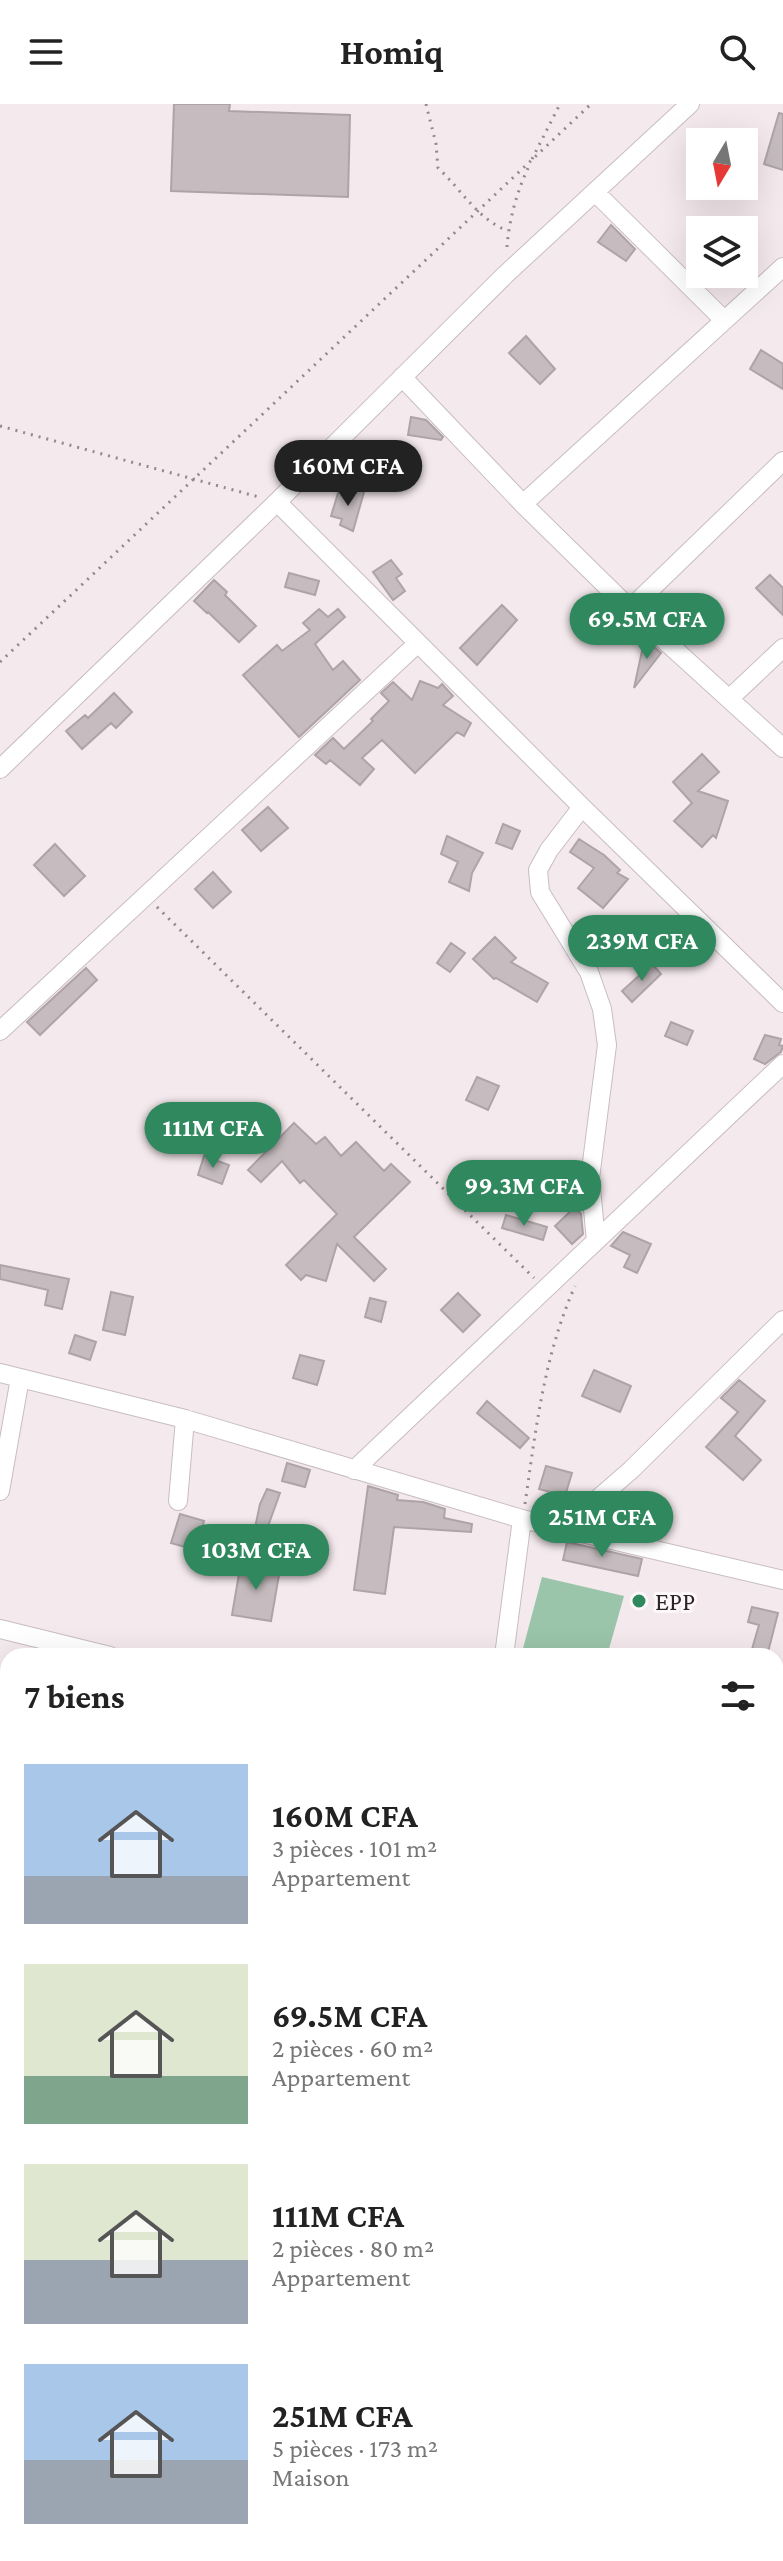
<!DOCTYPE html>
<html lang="fr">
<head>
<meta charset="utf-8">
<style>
  body { margin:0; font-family:"Crimson Pro",serif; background:#f6f6f6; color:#222; height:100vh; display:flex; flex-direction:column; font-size:30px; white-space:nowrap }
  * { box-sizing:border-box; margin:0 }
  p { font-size:26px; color:#767676 }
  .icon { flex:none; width:44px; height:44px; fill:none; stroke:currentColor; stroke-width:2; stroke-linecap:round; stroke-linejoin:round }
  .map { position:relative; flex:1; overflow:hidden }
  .drawer { position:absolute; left:0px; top:1544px; width:784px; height:914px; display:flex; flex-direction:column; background:#fff; border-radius:24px 24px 0 0; box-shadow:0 8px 32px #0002 }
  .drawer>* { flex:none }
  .needle { width:52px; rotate:190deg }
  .buttons { position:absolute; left:686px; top:24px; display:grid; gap:16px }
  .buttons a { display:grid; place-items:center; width:72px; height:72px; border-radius:0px; background:#fff; box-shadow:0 8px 32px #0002; font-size:40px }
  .price { position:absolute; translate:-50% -68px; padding:0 18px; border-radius:28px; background:#2f885e; color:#fff; font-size:26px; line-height:52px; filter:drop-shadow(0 2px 4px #0008) }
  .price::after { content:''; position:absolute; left:50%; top:48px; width:24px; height:18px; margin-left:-12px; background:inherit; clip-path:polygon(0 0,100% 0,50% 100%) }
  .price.active { background:#222; color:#fff }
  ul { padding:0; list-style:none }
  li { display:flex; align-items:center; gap:24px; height:200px; padding:0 24px }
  li span { display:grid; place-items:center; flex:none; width:224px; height:160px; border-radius:0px; color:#555 }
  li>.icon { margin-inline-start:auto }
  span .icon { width:96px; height:96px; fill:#fffc; stroke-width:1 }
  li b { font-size:34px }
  h2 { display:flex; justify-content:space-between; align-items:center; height:96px; padding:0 24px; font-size:34px }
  header { display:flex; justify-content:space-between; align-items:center; height:104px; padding:0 24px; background:#fff; font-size:36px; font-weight:700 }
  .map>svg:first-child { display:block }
  .wetland { fill:url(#wetland-marsh) }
  .garden { fill:#9ac5ab }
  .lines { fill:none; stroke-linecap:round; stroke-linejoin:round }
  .stream { stroke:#9ce0b9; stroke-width:5 }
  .building { fill:#c6bcbf; stroke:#aea4a7; stroke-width:2 }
  .minor-casing { stroke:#c8bdc1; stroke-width:20 }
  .path { stroke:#91898c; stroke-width:3; stroke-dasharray:2 6; stroke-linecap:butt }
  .minor { stroke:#fff; stroke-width:18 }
  .poi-dot { fill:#2f885e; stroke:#fef7f9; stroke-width:3 }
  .labels { text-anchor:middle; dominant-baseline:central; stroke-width:6; stroke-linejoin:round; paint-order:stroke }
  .poi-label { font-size:26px; fill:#2a2627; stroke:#fef7f9; text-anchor:start }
</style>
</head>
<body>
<header><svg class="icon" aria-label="menu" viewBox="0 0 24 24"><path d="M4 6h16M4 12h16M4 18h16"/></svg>Homiq<svg class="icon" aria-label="search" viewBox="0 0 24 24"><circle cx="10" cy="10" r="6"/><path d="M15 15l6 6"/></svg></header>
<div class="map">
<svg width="783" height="2457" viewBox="0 0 783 2457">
  <defs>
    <pattern id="wetland-marsh" width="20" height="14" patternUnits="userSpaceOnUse" patternTransform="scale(2)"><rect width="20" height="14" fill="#9ac5ab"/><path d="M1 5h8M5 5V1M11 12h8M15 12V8" fill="none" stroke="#85a993"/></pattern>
  </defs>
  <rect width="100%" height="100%" fill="#f4e9ec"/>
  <path class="wetland" d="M776 2362 783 2364V2457H729L709 2450H776Z
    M8 2395V2450H179L161 2457H0V2398Z"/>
  <path class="garden" d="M542 1473 624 1492 607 1552H521Z"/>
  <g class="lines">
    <path class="stream" d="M0 2449 7 2452"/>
  </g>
  <path class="building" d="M174 0H230L229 7 350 11 348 93 171 87Z
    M779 9 783 10V66L764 60Z
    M611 121 635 145 626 157 598 138Z
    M526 232 555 265 540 280 509 249Z
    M761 246 783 260V285L750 265Z
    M411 313 426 316 443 333 441 336 408 331Z
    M356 385 364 388 353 427 340 421 342 415 331 412 339 386 354 390Z
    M391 456 402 470 396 474 405 487 393 496 373 468Z
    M289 469 319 477 315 491 285 483Z
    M770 471 783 484V511L756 484Z
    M214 476 227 488 225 491 256 522 239 538 208 508 207 509 194 497Z
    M502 501 517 516 477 561 460 544Z
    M319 505 328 513 338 505 345 513 315 540 333 566 343 557 360 576 299 633 243 571 277 541 282 547 310 526 303 519Z
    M648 538 661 549 634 584 642 547Z
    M420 577 438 584 442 580 453 592 443 601 471 619 464 632 457 628 415 669 382 636 362 654 374 665 360 681 330 656 326 660 315 651 333 634 344 645 373 617 371 615 389 597 381 589 393 578 412 596Z
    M114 589 132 608 116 624 111 619 82 645 66 627 85 611 88 614Z
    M702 650 719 668 698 687 728 697 716 734 713 731 702 743 674 717 692 699 673 678Z
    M268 703 288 724 261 747 242 726Z
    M503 720 520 727 512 745 496 739Z
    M447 732 483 749 472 769 469 787 449 778 458 758 441 750Z
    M579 735 604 751 620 766 617 769 628 775 603 804 578 784 594 764 570 748Z
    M55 740 85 772 64 792 34 761Z
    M213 768 231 788 213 804 195 785Z
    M495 833 516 854 511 858 548 879 537 898 496 874 494 875 473 855Z
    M451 839 465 849 450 868 437 859Z
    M652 860 661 870 632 898 622 887Z
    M86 864 97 876 40 931 27 918Z
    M671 918 693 927 687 941 665 932Z
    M765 931 781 935 779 941 783 942 781 948 765 960 754 955Z
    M477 973 499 982 488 1006 466 996Z
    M294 1019 316 1040 325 1033 341 1052 356 1038 384 1067 391 1060 410 1078 354 1133 386 1165 374 1177 337 1140 326 1177 306 1171 301 1176 286 1161 337 1110 304 1076 300 1079 282 1057 261 1078 248 1066Z
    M204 1052 229 1061 222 1080 198 1071Z
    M478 1065 504 1074 497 1096 471 1087Z
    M575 1103 581 1110 583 1130 572 1140 555 1122Z
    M506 1111 547 1123 543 1136 502 1124Z
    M623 1128 651 1140 637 1169 624 1163 630 1151 611 1142Z
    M0 1161 69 1175 62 1205 45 1201 48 1186 0 1175Z
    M111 1188 133 1193 125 1231 103 1226Z
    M458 1189 480 1211 463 1228 441 1206Z
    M370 1194 386 1198 381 1218 365 1213Z
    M75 1231 96 1238 90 1256 69 1249Z
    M300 1251 324 1257 317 1281 293 1274Z
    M594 1266 631 1282 620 1308 582 1292Z
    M739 1276 765 1297 735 1332 761 1356 743 1376 706 1343 738 1308 721 1294Z
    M487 1297 529 1334 520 1344 477 1309Z
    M287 1359 310 1366 305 1383 282 1377Z
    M546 1362 572 1369 565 1392 539 1385Z
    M368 1382 398 1391 397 1396 423 1398 445 1405 444 1414 472 1420 471 1428 394 1423 385 1490 354 1486Z
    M267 1385 280 1389 258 1450 250 1447 260 1400Z
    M180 1410 204 1417 196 1446 171 1439Z
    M567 1438 642 1455 638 1472 563 1456Z
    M241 1458 280 1465 271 1517 232 1511Z
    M752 1503 778 1509 767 1552H750L759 1521 748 1518Z"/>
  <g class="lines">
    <g class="minor-casing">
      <path id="minor" d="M596 89 724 216
        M402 273 523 400 630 505 783 644
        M277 398 582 703 783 899
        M523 400 783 163
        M630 505 783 357
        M730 594 783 544
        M0 665 277 398 505 171 690 0
        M582 703 549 746 538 766 540 788 589 868 602 905 607 941 590 1074 596 1137
        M0 927 418 539
        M0 1269 185 1315 522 1415 783 1476
        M354 1366 783 960
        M0 1387 20 1274
        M178 1397 185 1315
        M563 1425 631 1366 783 1216
        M0 1525 110 1552
        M504 1552 522 1415
        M0 1695 8 1697
        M0 1859 8 1861
        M776 1891 783 1893
        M0 2027 8 2030
        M776 2056 783 2058
        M776 2227 783 2229
        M224 2450 226 2457
        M726 2450 729 2457"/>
    </g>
    <path class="path" d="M426 0 436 40 438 64C462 86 477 115 508 127
      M532 55 560 0
      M507 143C509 116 517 87 529 62
      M0 322 259 393
      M0 558 591 0
      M157 803 534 1174
      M525 1400C536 1324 544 1252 575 1182
      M267 2450 274 2457
      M392 2450 408 2457
      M516 2457 518 2450"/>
    <use href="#minor" class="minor"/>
  </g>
  <circle class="poi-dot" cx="639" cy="1497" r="8"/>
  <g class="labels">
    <g class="poi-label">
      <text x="655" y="1497">EPP</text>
    </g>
  </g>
</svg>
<div class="buttons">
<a><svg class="needle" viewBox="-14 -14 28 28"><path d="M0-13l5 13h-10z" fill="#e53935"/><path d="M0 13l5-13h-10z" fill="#767676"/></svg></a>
<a><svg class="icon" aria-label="layers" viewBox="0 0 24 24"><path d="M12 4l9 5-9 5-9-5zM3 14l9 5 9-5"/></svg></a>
</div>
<b class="price active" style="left:348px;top:404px">160M CFA</b>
<b class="price" style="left:647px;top:557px">69.5M CFA</b>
<b class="price" style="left:642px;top:879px">239M CFA</b>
<b class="price" style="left:213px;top:1066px">111M CFA</b>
<b class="price" style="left:524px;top:1124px">99.3M CFA</b>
<b class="price" style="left:602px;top:1455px">251M CFA</b>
<b class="price" style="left:256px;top:1488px">103M CFA</b>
<section class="drawer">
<h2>7 biens<svg class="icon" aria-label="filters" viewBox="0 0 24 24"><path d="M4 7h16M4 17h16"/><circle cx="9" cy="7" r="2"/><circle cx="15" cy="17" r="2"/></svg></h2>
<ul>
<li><span style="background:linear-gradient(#a9c7e8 70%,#9aa5b1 0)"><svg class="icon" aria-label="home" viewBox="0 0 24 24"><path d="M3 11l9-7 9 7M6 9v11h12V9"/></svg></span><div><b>160M CFA</b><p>3 pièces · 101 m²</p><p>Appartement</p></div></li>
<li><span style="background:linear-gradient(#dfe7d0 70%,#7fa58c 0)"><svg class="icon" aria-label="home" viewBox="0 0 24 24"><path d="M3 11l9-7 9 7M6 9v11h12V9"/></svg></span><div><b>69.5M CFA</b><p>2 pièces · 60 m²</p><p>Appartement</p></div></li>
<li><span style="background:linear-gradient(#dfe7d0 60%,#9aa5b1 0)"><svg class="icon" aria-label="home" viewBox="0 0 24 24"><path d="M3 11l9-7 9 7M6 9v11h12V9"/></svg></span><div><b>111M CFA</b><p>2 pièces · 80 m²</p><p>Appartement</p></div></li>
<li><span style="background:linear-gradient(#a9c7e8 60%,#9aa5b1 0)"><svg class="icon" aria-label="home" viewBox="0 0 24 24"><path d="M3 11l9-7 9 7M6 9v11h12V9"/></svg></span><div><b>251M CFA</b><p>5 pièces · 173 m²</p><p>Maison</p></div></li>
</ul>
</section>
</div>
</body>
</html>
